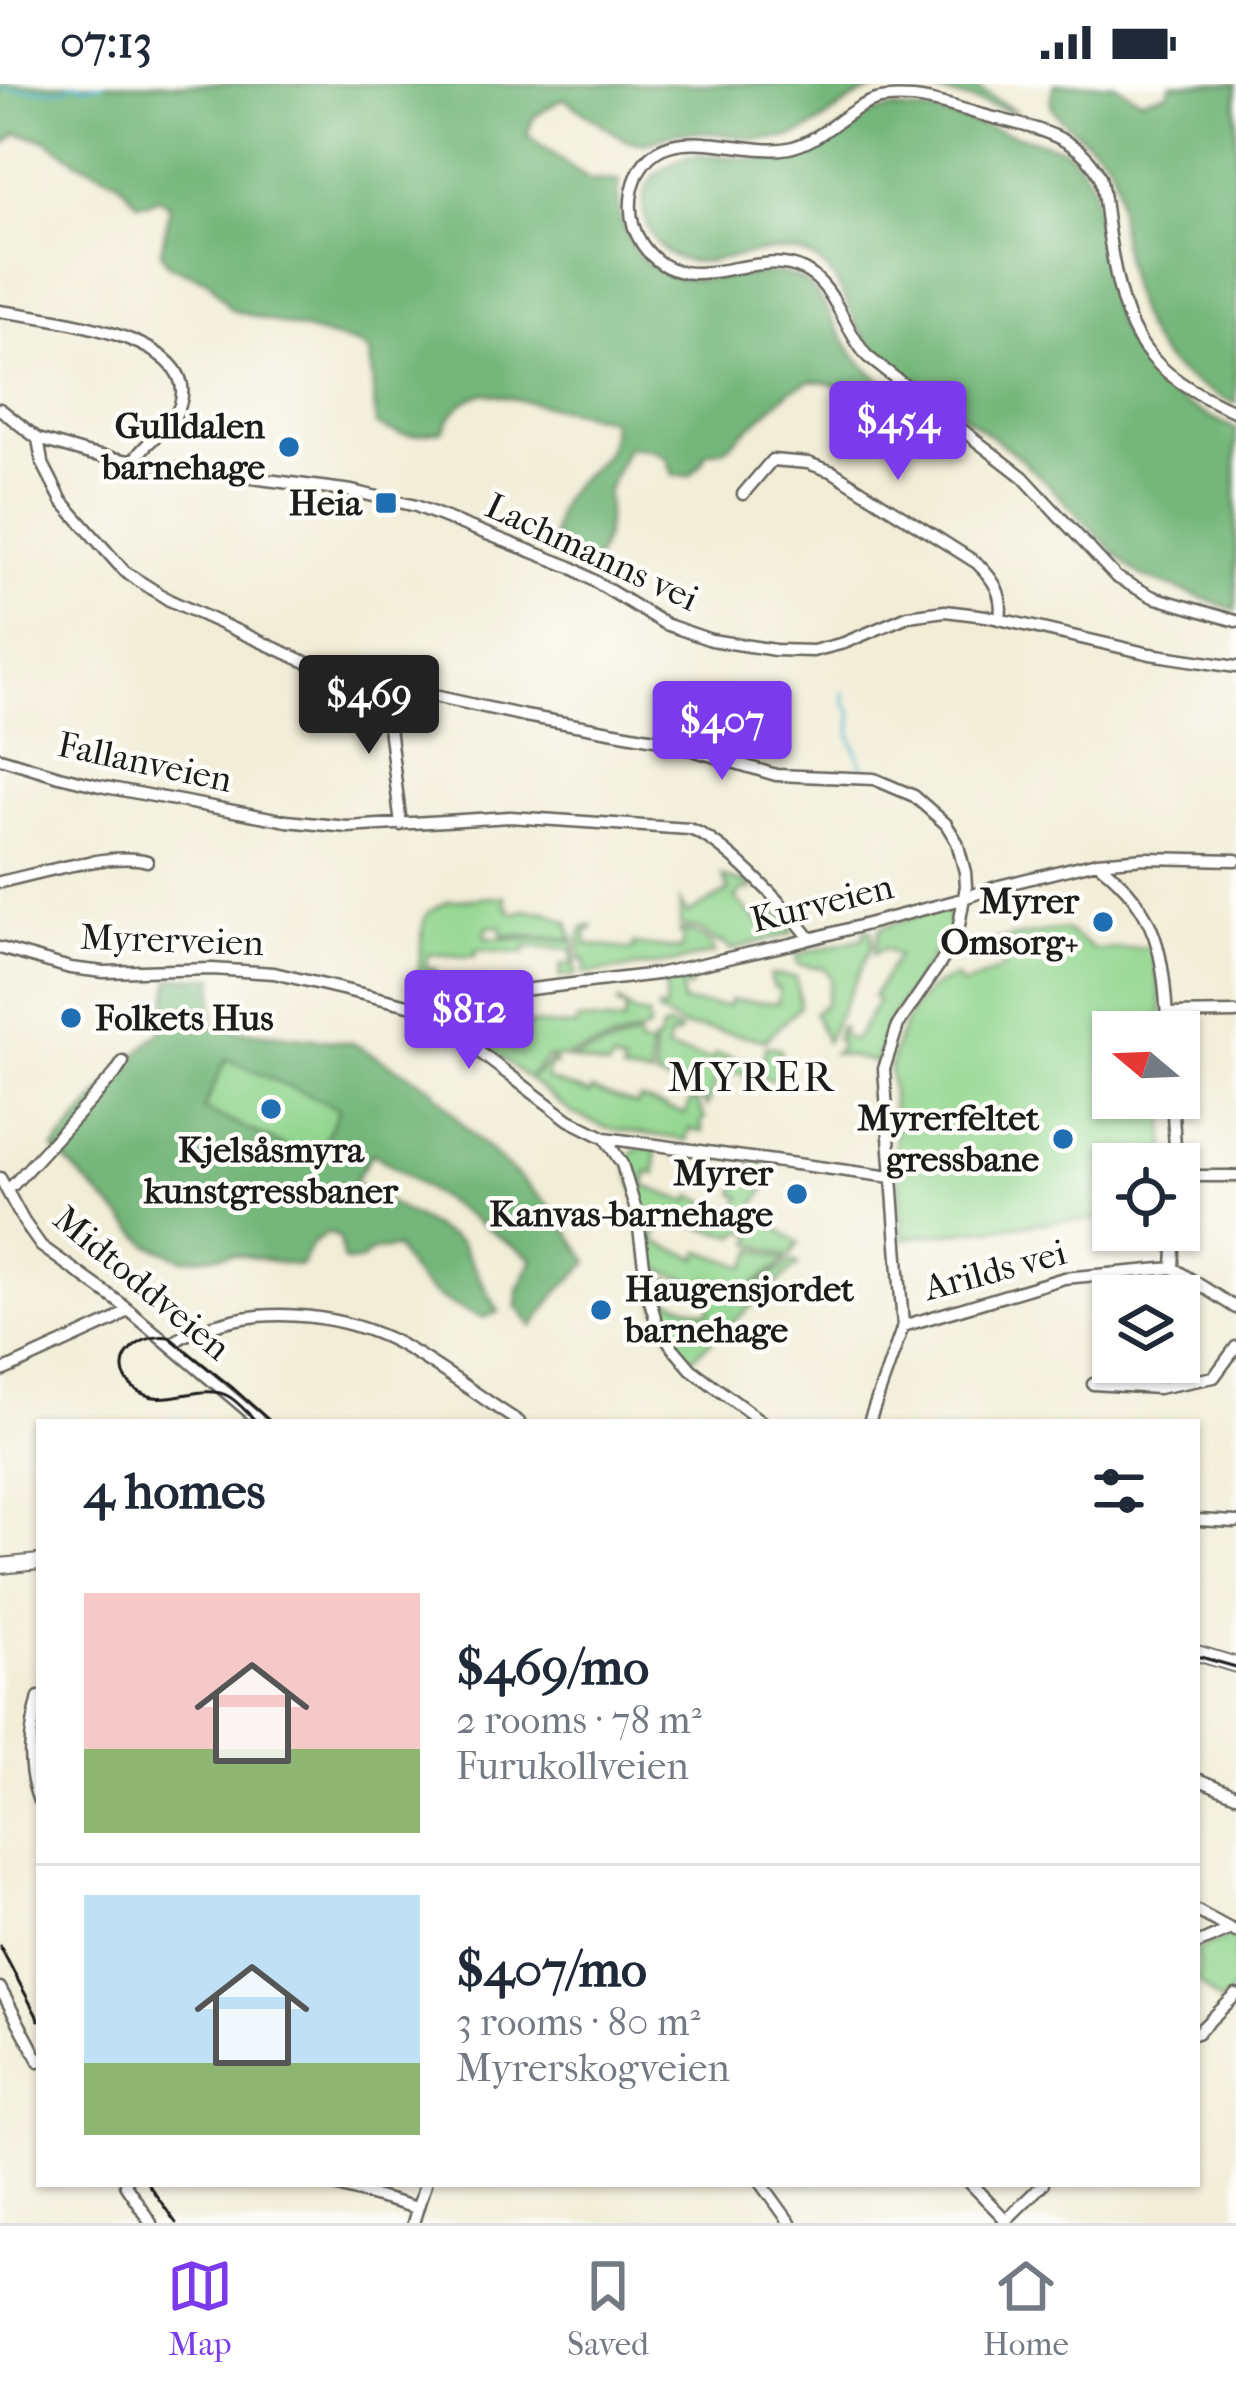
<!DOCTYPE html>
<html lang="en">
<head>
<meta charset="utf-8">
<style>
  body { margin:0; font-family:"IM FELL French Canon",serif; background:#f2f2f3; color:#1f2937; height:100vh; display:flex; flex-direction:column; font-size:45px; white-space:nowrap }
  * { box-sizing:border-box; margin:0 }
  p { font-size:39px; color:#747a83 }
  .icon { flex:none; width:66px; height:66px; fill:none; stroke:currentColor; stroke-width:2; stroke-linecap:round; stroke-linejoin:round }
  .map { position:relative; flex:1; overflow:hidden }
  .drawer { position:absolute; left:36px; top:1335px; width:1164px; height:768px; display:flex; flex-direction:column; background:#fff; border-radius:0px; box-shadow:0 3px 9px #0004 }
  .drawer>* { flex:none }
  .needle { width:78px; rotate:289deg }
  .tools { position:absolute; left:1092px; top:927px; display:grid; gap:24px }
  .tools a { display:grid; place-items:center; width:108px; height:108px; border-radius:0px; background:#fff; box-shadow:0 3px 9px #0004; font-size:60px }
  .price { position:absolute; translate:-50% -102px; padding:0 27px; border-radius:12px; background:#7c3aed; color:#fff; font-size:39px; line-height:78px; filter:drop-shadow(0 3px 6px #0008) }
  .price::after { content:''; position:absolute; left:50%; top:72px; width:36px; height:27px; margin-left:-18px; background:inherit; clip-path:polygon(0 0,100% 0,50% 100%) }
  .price.current { background:#222; color:#fff }
  ul { padding:0; list-style:none }
  li { display:flex; align-items:center; gap:36px; height:300px; padding:0 48px }
  li+li { border-top:3px solid #e0e1e3 }
  li span { display:grid; place-items:center; flex:none; width:336px; height:240px; border-radius:0px; color:#555 }
  li>.icon { margin-inline-start:auto }
  span .icon { width:144px; height:144px; fill:#fffc; stroke-width:1 }
  li b { font-size:51px }
  h2 { display:flex; justify-content:space-between; align-items:center; height:144px; padding:0 48px; font-size:51px }
  .status { display:flex; justify-content:space-between; align-items:center; height:84px; padding:0 60px; background:#fff; direction:ltr }
  .status svg { height:33px; fill:currentColor }
  .tab-bar { display:flex; justify-content:space-around; align-items:center; height:168px; border-top:3px solid #e0e1e3; background:#fff; font-size:33px; color:#747a83 }
  .tab-bar a { display:grid; justify-items:center; gap:6px }
  .tab-bar .current { color:#7c3aed }
  .map>svg:first-child { display:block }
  .green { fill:#92d68f; stroke:#577956; stroke-width:3 }
  .forest { fill:#75b77a; stroke:#486a4b; stroke-width:3; fill-rule:evenodd }
  .lines { fill:none; stroke-linecap:round; stroke-linejoin:round }
  .stream { stroke:#4bb2ca; stroke-width:3 }
  .minor-casing { stroke:#67655d; stroke-width:15 }
  .major-casing { stroke:#67655d; stroke-width:18 }
  .minor { stroke:#fff; stroke-width:10 }
  .major { stroke:#fff; stroke-width:14 }
  .tram { stroke:#1c1c1c; stroke-width:3 }
  .rail { stroke:#1c1c1c; stroke-width:3 }
  .poi-dot { fill:#1f6fb2; stroke:#fdfcf7; stroke-width:4.5 }
  .labels { text-anchor:middle; dominant-baseline:central; stroke-width:9; stroke-linejoin:round; paint-order:stroke }
  .poi-label { font-size:36px; font-weight:bold; fill:#1c1c1c; stroke:#fdfcf7; text-anchor:end }
  .street-label { font-size:36px; fill:#1c1c1c; stroke:#fdfcf7 }
  .quarter-label { font-size:42px; letter-spacing:3px; fill:#1c1c1c; stroke:#fdfcf7 }
</style>
</head>
<body>
<div class="status"><b>07:13</b><svg viewBox="0 0 49 12"><path d="M0 12V9h3v3zM5 12V6h3v6zM10 12V3h3v9zM15 12V0h3v12zM26 1h20v11H26zM47 4h2v5h-2z"/></svg></div>
<div class="map">
<svg width="1236" height="2139" viewBox="0 0 1236 2139">
  <rect width="100%" height="100%" fill="#fdfcf7"/>
  <filter id="ink" filterUnits="userSpaceOnUse"><feTurbulence type="fractalNoise" baseFrequency=".00833" numOctaves="2"/><feDisplacementMap in="SourceGraphic" scale="24" xChannelSelector="R" yChannelSelector="G"/><feConvolveMatrix kernelMatrix="1 2 1 2 8 2 1 2 1" color-interpolation-filters="sRGB"/></filter>
  <filter id="wash" filterUnits="userSpaceOnUse"><feTurbulence type="fractalNoise" baseFrequency=".004" numOctaves="4" result="noise"/><feDisplacementMap in="SourceGraphic" scale="48" xChannelSelector="R" yChannelSelector="G"/><feGaussianBlur stdDeviation="2.7" result="paint"/><feColorMatrix in="noise" values="0 0 0 0 0 0 0 0 0 0 0 0 0 0 0 0 0 1.4 0 .05"/><feComposite in="paint" operator="in"/></filter>
  <g filter="url(#wash)">
    <rect width="100%" height="100%" fill="#f1edd7"/>
    <path class="green" d="M723 792 740 799 744 797 753 803 749 807 745 804 735 815 769 848 780 837 776 833 777 826 792 842V849L730 866 722 857 719 860 700 846 680 841V818L687 830 729 807Z
      M505 812 506 823H509L511 829H521L522 826 546 828 568 838 573 855 502 851 501 842 487 843 485 854 574 857 576 891 560 893 561 880 572 881V866L525 863 524 870 476 866 475 873 428 870 426 884 436 885 435 907 416 909 423 841 427 829 448 817Z
      M937 826 944 827 950 833V845L891 936 875 978 833 969 838 966 840 958 836 956 840 943 844 944 841 950 854 957 878 917 873 913 897 872 885 864 874 870 880 844Z
      M592 841V845H587L586 860 633 866 634 860 681 866 684 851 680 850V846C695 848 710 855 715 869L671 879 584 890 586 876H580L579 854 583 844Z
      M868 845 872 848V862L826 958 814 929 825 920 831 895 825 884 798 881 796 871 864 854V846Z
      M1064 845 1095 866 1152 863 1162 924 1163 948H1113V1014H1164L1166 1080H1113V1136L1061 1137 903 1154 890 985C895 958 908 925 929 906 936 900 947 897 956 893L962 902 1004 884 992 857Z
      M692 891 694 897 690 898V904H682V919L729 922 730 916 778 919 779 904 773 903V898L770 897V891L796 893 800 922 765 956 716 946 684 943 659 929 658 925 665 926 666 898 659 897Z
      M490 915 491 920 488 921V927H481L480 943 528 946 529 940 576 943 577 936 624 939 626 924 618 922 619 918 636 930 648 932 649 944 646 947 564 973 547 974 529 993C540 992 543 979 555 977V981L550 980 546 995 590 1010 592 1006 637 1021 640 1015 685 1030 691 1016 697 1017 705 1035 701 1038 703 1048 689 1045 687 1056 607 1044 572 1029 448 932 449 927 457 919Z
      M669 942 680 947 676 952 670 951 667 966 712 976 715 970 761 980 766 962 779 964 781 968 776 997 735 988 716 998 707 1022 696 1009 656 994 653 958 659 957 661 945Z
      M638 953 640 962H650L651 993 622 989 624 981 613 977 608 984 570 975Z
      M226 974 340 1025 316 1077 203 1026Z
      M647 1063 656 1067V1090L648 1088 644 1102 689 1118 692 1112 736 1127 742 1113 735 1110C736 1100 746 1086 754 1078L775 1083 776 1086 752 1126 799 1159 790 1172H786L751 1159 755 1152 743 1146 736 1152 645 1130 640 1124 626 1075 636 1066Z
      M654 1138 660 1139 654 1158 698 1174 701 1167 746 1183 755 1165 787 1176 751 1202 716 1205 717 1199 706 1195 701 1200 649 1182 643 1141 652 1143Z
      M793 1177 798 1181 691 1275C667 1256 656 1227 651 1196L655 1192 677 1198 676 1201 668 1199 663 1214 708 1229 715 1208C752 1209 764 1197 793 1177Z
      M1230 1853 1236 1855V1904L1220 1919 1198 1897 1197 1865Z"/>
    <path class="forest" d="M0 0H969L1017 28C974 18 924 0 880 5 848 10 829 39 799 50 761 64 726 46 688 48 663 48 653 65 625 56L563 14 533 34 527 51 589 96 620 97C616 121 620 138 631 160 638 174 651 183 665 189 709 207 772 176 803 197 828 215 836 251 856 273 871 290 889 303 906 316L903 323 866 314 825 298 811 297 791 306 725 365 706 368 702 379 690 392 673 391 667 374 650 365 627 363 607 408 608 430 605 453 597 473 589 486 552 468C553 453 554 435 560 421 575 385 620 382 610 335L485 309C462 316 454 325 443 346 414 352 402 355 376 340L370 269 360 261 231 226 209 197 168 181 161 169 170 121 158 114 148 119H138L117 96 78 78 46 56 17 49 0 63Z
      M1054 0H1114L1140 15 1167 9 1171 0H1236V320C1214 309 1189 299 1171 282 1136 249 1125 188 1120 143 1117 122 1120 96 1109 78 1098 60 1053 37 1051 19 1050 12 1053 6 1054 0Z
      M893 25 937 29 1065 65 1082 83 1093 100C1106 191 1100 263 1186 320 1202 330 1220 337 1236 345V526L1141 492 1128 482 1045 397 1010 366 876 267C870 260 864 252 859 245 846 221 839 191 815 176 774 150 717 188 680 175 664 170 655 159 648 144 641 127 641 107 654 93 694 49 745 88 794 71 821 62 840 42 866 32 875 28 884 27 893 25Z
      M215 893 211 944 352 959 431 1003 465 1044 553 1125 589 1178 556 1210 533 1243 517 1223 518 1206 533 1175 372 1069 354 1099 460 1158 499 1228 483 1234C435 1213 423 1211 396 1164L372 1167 361 1177 344 1178 339 1153 327 1149 311 1161 301 1182 233 1170 183 1175 149 1161 54 1065 127 979 161 947 171 894ZM226 975 339 1025 316 1076 203 1025Z"/>
    <g class="lines">
      <path class="stream" d="M77 0 84 3 104 0
        M0 6 66 5 73 0
        M844 608V616L852 631 851 653 864 685"/>
    </g>
  </g>
  <g filter="url(#ink)">
    <g class="lines">
      <g class="minor-casing">
        <path id="minor" d="M0 227C42 234 203 250 180 321 172 345 145 356 133 378
          M0 325 38 355 90 370 151 381 352 407 416 422 571 483 665 540 711 556 775 566 813 567 844 559 908 532 945 527 986 532 1150 570 1236 583
          M1236 328C1145 288 1125 254 1110 158 1106 136 1105 114 1100 93 1093 78 1083 68 1070 60 1044 44 1012 39 983 31 960 25 936 16 913 14 900 13 888 13 876 16 844 26 823 57 789 64 737 74 649 25 632 108 629 126 632 145 642 160 685 223 751 160 804 186 837 203 844 247 868 273L1023 393 1116 493 1153 513 1236 537
          M38 355 42 378 62 417 125 488 169 516 308 579 389 602 525 632 655 655 776 691 874 695 914 712 946 740 957 758 965 788 966 802 958 847 952 862 898 941 884 985 903 1242 869 1338
          M743 410 772 376 808 379 833 388 977 479C994 496 1004 510 1000 535
          M389 602V643L401 741
          M0 674 59 692 100 702 287 737 347 743 510 733 689 745C722 754 787 825 810 854
          M1097 778C1161 828 1163 872 1168 948
          M0 798C37 790 112 767 147 777
          M0 864 70 884 104 888 212 885 274 889 421 924 569 1036 605 1054 622 1080 637 1130 648 1210 656 1237 673 1264 691 1285 762 1338
          M421 924 438 916 657 890 791 860 955 817 999 802 1097 778 1145 774 1236 776
          M1167 930 1236 929
          M1172 1014 1176 1080
          M605 1054 891 1093
          M1179 1092H1236
          M0 1094 24 1138 41 1162 119 1218 261 1338
          M6 1105 13 1101 115 990 123 978
          M1173 1184 1175 1146
          M903 1242 1064 1194 1173 1184 1236 1224
          M171 1261C186 1248 203 1244 221 1239 276 1223 343 1232 394 1257 436 1279 478 1312 519 1338
          M0 1288 114 1236 127 1226
          M1093 1300 1158 1304 1214 1293 1236 1263
          M1197 1436 1236 1438
          M39 1613C30 1648 25 1682 39 1717
          M1197 1695 1236 1711
          M1197 1827 1236 1848
          M1197 1860 1231 1845
          M0 1904 39 1977
          M1197 1949 1236 1911
          M125 2100 151 2139
          M331 2100 417 2124
          M762 2100 790 2139
          M971 2100 1006 2136
          M413 2139 425 2100
          M1003 2139 1043 2100"/>
      </g>
      <g class="major-casing">
        <path id="major" d="M0 1482 39 1478
          M1197 1569 1236 1581"/>
      </g>
      <use href="#minor" class="minor"/>
      <use href="#major" class="major"/>
      <path class="tram" d="M257 1338C248 1330 239 1318 228 1312 199 1297 162 1328 134 1304 105 1279 139 1248 169 1253L234 1305 271 1338
        M1197 1572 1236 1583"/>
      <path class="rail" d="M0 1862 39 1936
        M148 2100 176 2139"/>
    </g>
  </g>
  <g class="poi-dot">
    <circle cx="289" cy="363" r="12"/>
    <rect x="374" y="407" width="24" height="24" rx="6"/>
    <circle cx="1103" cy="838" r="12"/>
    <circle cx="71" cy="934" r="12"/>
    <circle cx="271" cy="1025" r="12"/>
    <circle cx="1063" cy="1055" r="12"/>
    <circle cx="797" cy="1110" r="12"/>
    <circle cx="601" cy="1226" r="12"/>
  </g>
  <g class="labels">
    <g class="poi-label">
      <text x="265" y="342">Gulldalen<tspan x="265" dy="41">barnehage</tspan></text>
      <text x="362" y="419">Heia</text>
      <text x="1079" y="817">Myrer<tspan x="1079" dy="41">Omsorg+</tspan></text>
      <text x="95" y="934" text-anchor="start">Folkets Hus</text>
      <text x="1039" y="1034">Myrerfeltet<tspan x="1039" dy="41">gressbane</tspan></text>
      <text x="271" y="1066" text-anchor="middle">Kjelsåsmyra<tspan x="271" dy="41">kunstgressbaner</tspan></text>
      <text x="773" y="1089">Myrer<tspan x="773" dy="41">Kanvas-barnehage</tspan></text>
      <text x="625" y="1205" text-anchor="start">Haugensjordet<tspan x="625" dy="41">barnehage</tspan></text>
    </g>
    <g class="street-label">
      <text transform="translate(592 468) rotate(25)">Lachmanns vei</text>
      <text transform="translate(145 678) rotate(12)">Fallanveien</text>
      <text transform="translate(822 819) rotate(-14)">Kurveien</text>
      <text transform="translate(172 856) rotate(2)">Myrerveien</text>
      <text transform="translate(995 1186) rotate(-15)">Arilds vei</text>
      <text transform="translate(142 1199) rotate(40)">Midtoddveien</text>
    </g>
    <g class="quarter-label">
      <text x="752" y="993">MYRER</text>
    </g>
  </g>
</svg>
<div class="tools">
<a><svg class="needle" viewBox="-14 -14 28 28"><path d="M0-13l5 13h-10z" fill="#e53935"/><path d="M0 13l5-13h-10z" fill="#747a83"/></svg></a>
<a><svg class="icon" aria-label="locate" viewBox="0 0 24 24"><circle cx="12" cy="12" r="6"/><path d="M12 2v4M12 18v4M2 12h4M18 12h4"/></svg></a>
<a><svg class="icon" aria-label="layers" viewBox="0 0 24 24"><path d="M12 4l9 5-9 5-9-5zM3 14l9 5 9-5"/></svg></a>
</div>
<b class="price" style="left:898px;top:399px">$454</b>
<b class="price current" style="left:369px;top:673px">$469</b>
<b class="price" style="left:722px;top:699px">$407</b>
<b class="price" style="left:469px;top:988px">$812</b>
<section class="drawer">
<h2>4 homes<svg class="icon" aria-label="filters" viewBox="0 0 24 24"><path d="M4 7h16M4 17h16"/><circle cx="9" cy="7" r="2"/><circle cx="15" cy="17" r="2"/></svg></h2>
<ul>
<li><span style="background:linear-gradient(#f6c9c9 65%,#8fb573 0)"><svg class="icon" aria-label="home" viewBox="0 0 24 24"><path d="M3 11l9-7 9 7M6 9v11h12V9"/></svg></span><div><b>$469/mo</b><p>2 rooms · 78 m²</p><p>Furukollveien</p></div></li>
<li><span style="background:linear-gradient(#bfe0f5 70%,#8fb573 0)"><svg class="icon" aria-label="home" viewBox="0 0 24 24"><path d="M3 11l9-7 9 7M6 9v11h12V9"/></svg></span><div><b>$407/mo</b><p>3 rooms · 80 m²</p><p>Myrerskogveien</p></div></li>
</ul>
</section>
</div>
<nav class="tab-bar">
<a class="current"><svg class="icon" aria-label="map" viewBox="0 0 24 24"><path d="M3 6l6-2 6 2 6-2v14l-6 2-6-2-6 2zM9 4v14M15 6v14"/></svg>Map</a>
<a><svg class="icon" aria-label="saved" viewBox="0 0 24 24"><path d="M7 4h10v16l-5-4-5 4z"/></svg>Saved</a>
<a><svg class="icon" aria-label="home" viewBox="0 0 24 24"><path d="M3 11l9-7 9 7M6 9v11h12V9"/></svg>Home</a>
</nav>
</body>
</html>
